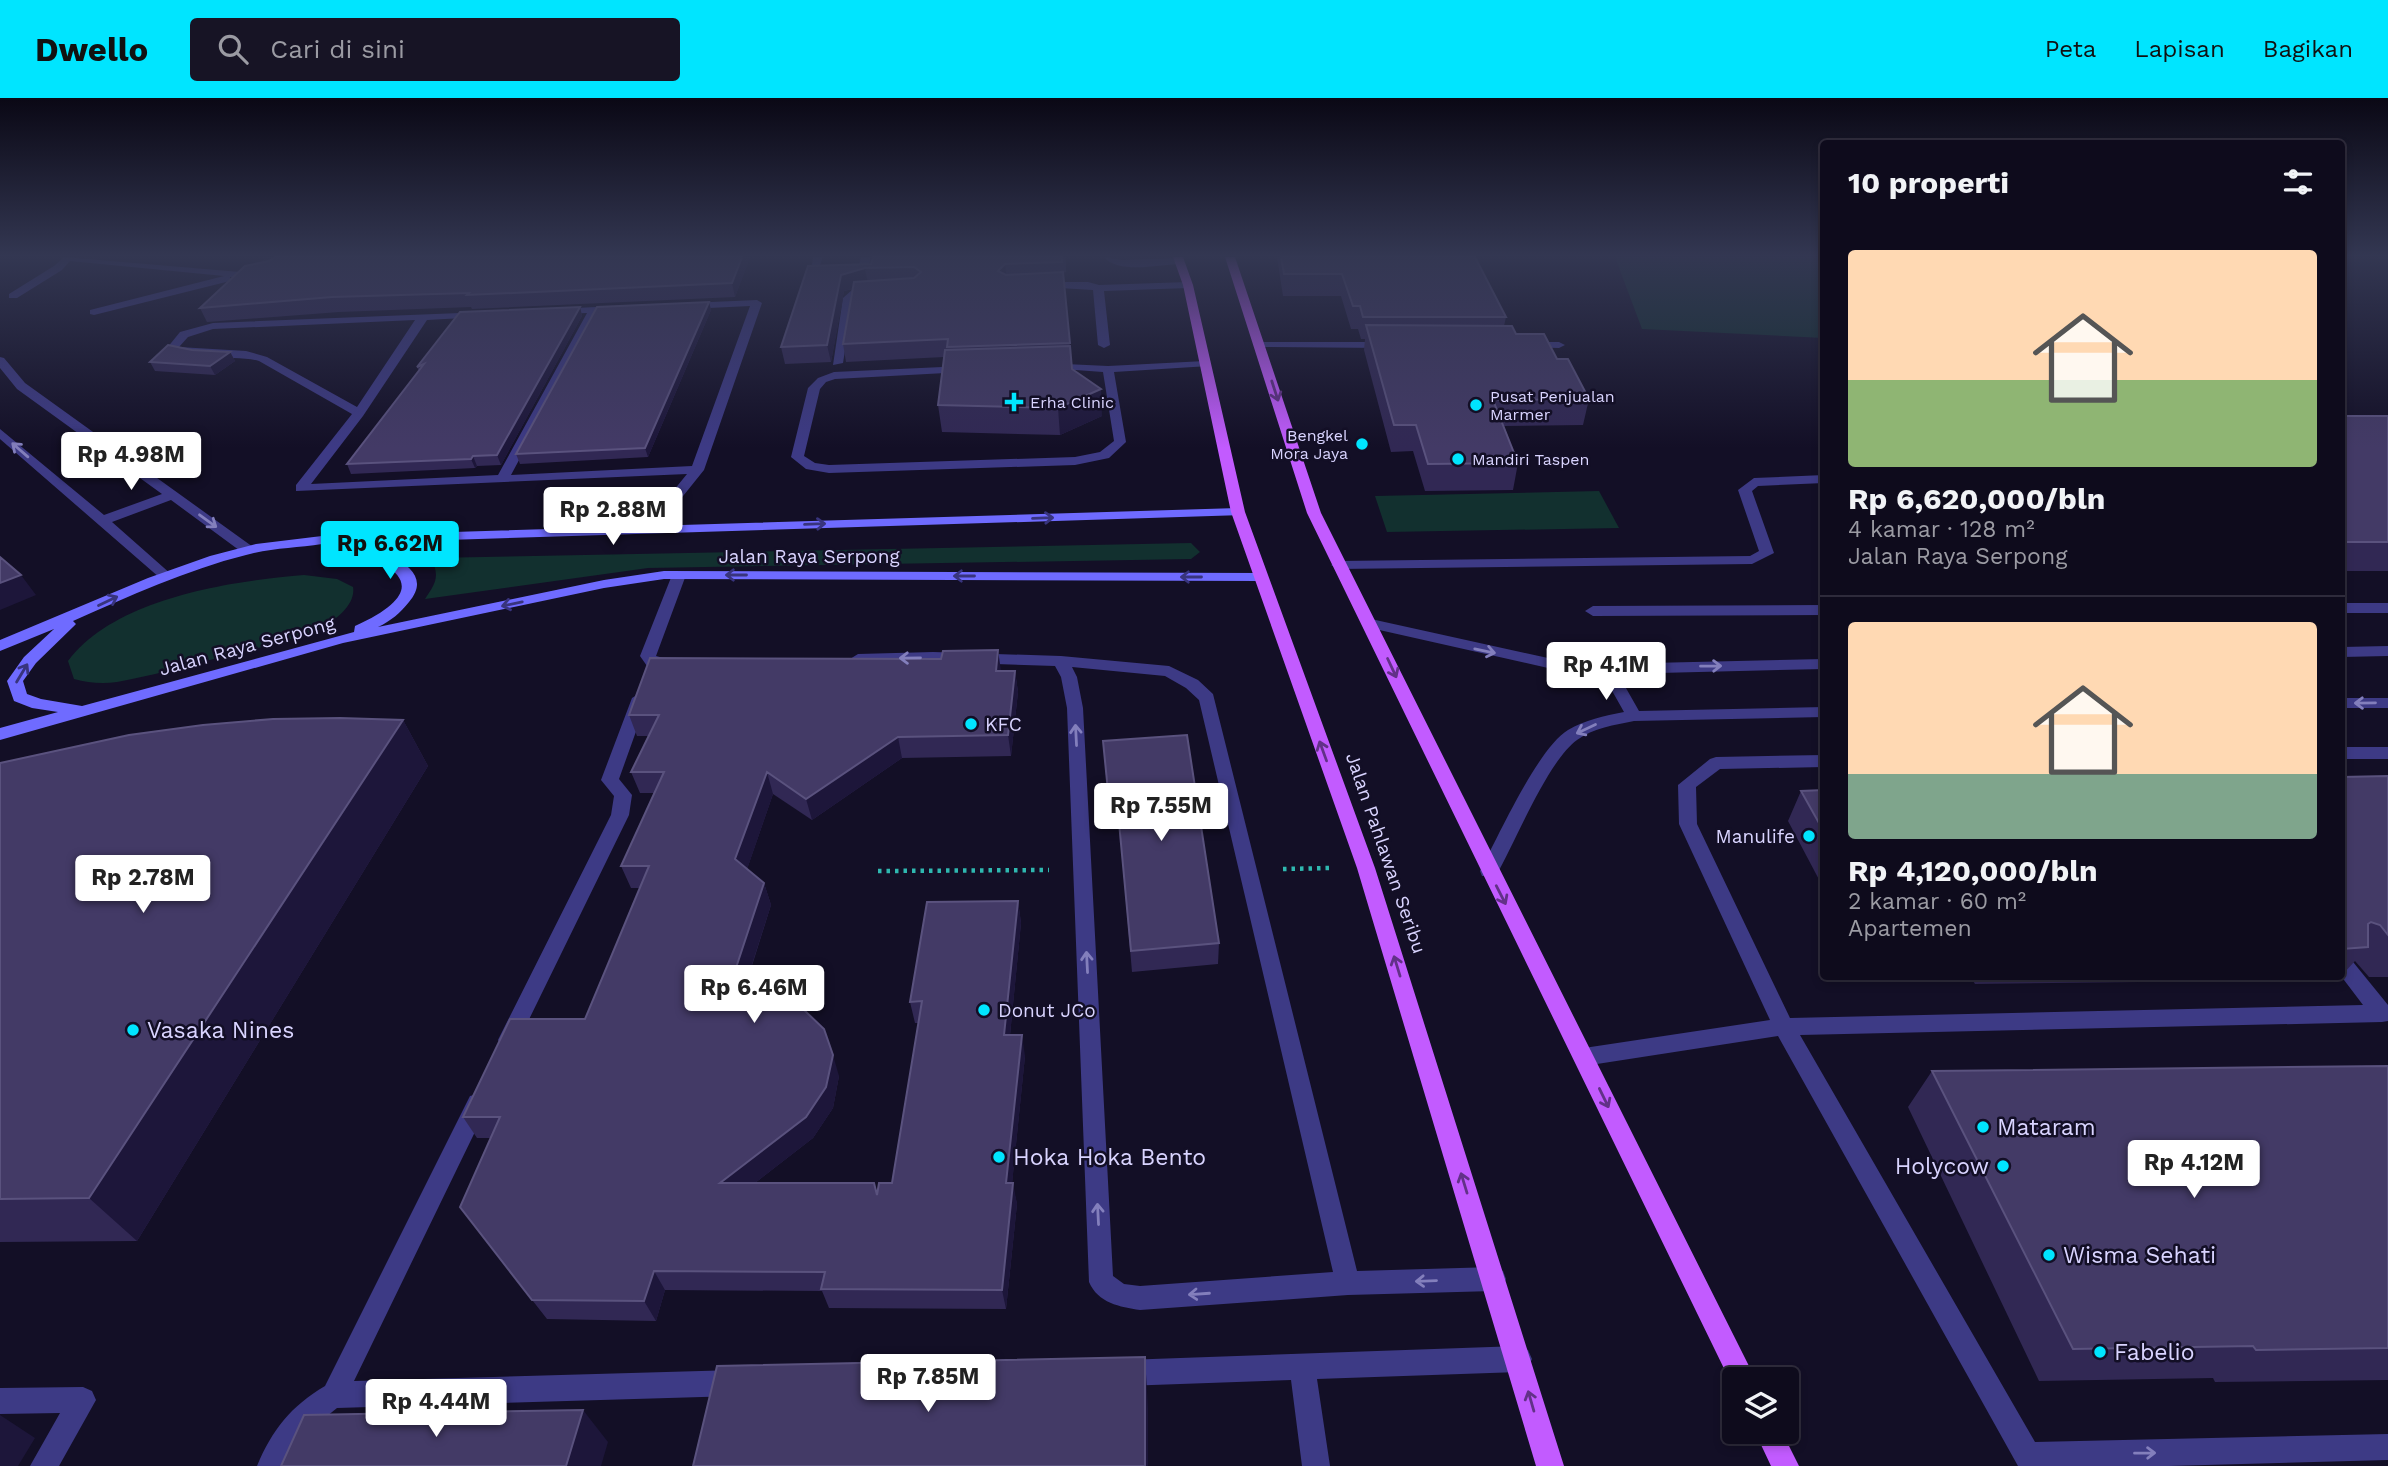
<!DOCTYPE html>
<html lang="id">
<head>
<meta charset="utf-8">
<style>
  body { margin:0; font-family:"Work Sans",sans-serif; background:#171425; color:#f1f3f6; height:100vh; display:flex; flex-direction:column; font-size:26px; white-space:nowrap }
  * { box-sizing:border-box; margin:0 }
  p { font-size:23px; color:#9b9ba3 }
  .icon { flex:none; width:38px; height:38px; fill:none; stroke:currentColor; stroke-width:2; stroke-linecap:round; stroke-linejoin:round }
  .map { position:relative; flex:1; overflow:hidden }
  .details { position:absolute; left:1820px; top:42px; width:525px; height:840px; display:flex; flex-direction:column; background:#0e0b1c; border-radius:7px; box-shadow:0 4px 10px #0003,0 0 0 2px #2e2b3b }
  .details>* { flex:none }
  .tools { position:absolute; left:1722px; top:1269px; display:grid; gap:14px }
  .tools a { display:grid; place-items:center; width:77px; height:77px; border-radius:7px; background:#0e0b1c; box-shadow:0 4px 10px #0003,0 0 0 2px #2e2b3b; font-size:35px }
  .price { position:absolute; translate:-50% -60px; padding:0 16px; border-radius:7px; background:#fff; color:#222; font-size:23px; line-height:46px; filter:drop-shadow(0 2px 4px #0008) }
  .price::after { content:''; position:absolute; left:50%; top:42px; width:21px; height:16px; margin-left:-10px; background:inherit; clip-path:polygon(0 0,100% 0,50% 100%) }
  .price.active { background:#00e5ff; color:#111 }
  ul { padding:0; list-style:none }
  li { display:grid; align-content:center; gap:14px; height:371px; padding:0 28px }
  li+li { border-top:2px solid #2e2b3b }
  li span { display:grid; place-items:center; height:217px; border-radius:7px; color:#555 }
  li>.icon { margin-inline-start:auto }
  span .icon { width:126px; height:126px; fill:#fffc; stroke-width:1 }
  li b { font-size:30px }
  h2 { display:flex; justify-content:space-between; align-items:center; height:84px; padding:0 28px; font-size:30px }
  header { display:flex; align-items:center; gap:42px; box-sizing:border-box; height:98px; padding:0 35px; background:#00e5ff; color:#111 }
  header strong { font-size:33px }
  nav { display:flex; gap:38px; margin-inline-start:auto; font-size:24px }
  .search { width:490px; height:63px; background:#171425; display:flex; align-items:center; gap:18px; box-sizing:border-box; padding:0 24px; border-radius:7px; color:#9b9ba3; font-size:26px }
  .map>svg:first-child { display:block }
  .green { fill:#12302f }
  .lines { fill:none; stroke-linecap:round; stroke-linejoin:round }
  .path { stroke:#2fb8b0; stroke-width:4.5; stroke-dasharray:3.5 5; stroke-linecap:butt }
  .service { fill:#3d3a85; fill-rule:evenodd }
  .minor { fill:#3d3a85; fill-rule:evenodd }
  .tertiary { fill:#3d3a85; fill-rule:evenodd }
  .secondary { fill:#6f6bff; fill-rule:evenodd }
  .primary { fill:#c25bff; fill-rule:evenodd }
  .wall { fill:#312854 }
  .shaded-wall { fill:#1d163a }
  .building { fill:#433a66; stroke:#5a527e; stroke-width:2 }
  .oneway { stroke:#623188 }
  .oneway2 { stroke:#837fbc }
  .oneway3 { stroke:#38347d }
  .poi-dot { fill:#00e5ff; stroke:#130f26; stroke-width:2.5 }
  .labels { text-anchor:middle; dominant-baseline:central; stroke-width:5; stroke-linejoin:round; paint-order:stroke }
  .far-poi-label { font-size:16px; fill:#d9d4ff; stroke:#130f26; text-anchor:start }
  .street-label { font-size:19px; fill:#d9d4ff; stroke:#130f26 }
  .poi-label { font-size:19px; fill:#d9d4ff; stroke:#130f26; text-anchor:start }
  .near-poi-label { font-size:23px; fill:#d9d4ff; stroke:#130f26; text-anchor:start }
</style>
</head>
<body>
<header>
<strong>Dwello</strong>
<div class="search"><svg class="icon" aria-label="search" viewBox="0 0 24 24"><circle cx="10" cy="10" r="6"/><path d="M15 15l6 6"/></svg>Cari di sini</div>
<nav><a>Peta</a><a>Lapisan</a><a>Bagikan</a></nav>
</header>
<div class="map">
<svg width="2388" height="1368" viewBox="0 0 2388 1368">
  <rect width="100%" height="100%" fill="#130f26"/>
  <path class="green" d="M1615 159H1823V240L1642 231Z
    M1599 393 1619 430 1387 434 1375 398Z
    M1191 445 1200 454 1191 461 648 470 425 501C436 485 440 478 431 460Z
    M304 477 337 481 353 489C356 506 336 522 322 529 290 544 252 551 218 560 185 568 151 578 117 584 103 586 88 585 74 581L68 563C115 500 231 483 304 477Z"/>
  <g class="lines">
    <path class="path" d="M1283 771 1330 770
      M878 773 1049 772"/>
    <path class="service" d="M64 159 240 174 270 170 286 159H297C280 178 254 181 230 179V183L94 217 90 216V212L224 178 70 163 62 172 17 200H9V196L54 168Z
      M813 159H823L820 167H812Z
      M861 159H871L867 173 858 171Z
      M1104 159 1122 162 1179 160 1184 163 1179 166C1158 167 1118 176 1104 159Z
      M1039 184H1088L1099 187 1188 184 1193 187 1188 190 1104 193 1110 247 1104 250 1098 247 1093 192 1043 189 1038 186Z
      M874 189 878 190V194L859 197 853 201 843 265 833 267 843 200 852 192Z
      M757 202 762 205 704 372 655 433 650 434 643 430 687 376 296 393V387L352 316 259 263C234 256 185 265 167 250L180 234 213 225 485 214 486 216 481 219 427 222 363 318 311 386 498 377 587 215 558 216 553 213 554 211 618 208 623 211 622 213 598 215 511 377 692 368 750 208 688 211 683 208 688 205ZM415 222 357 309 267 259 246 253 179 249 188 239 213 231Z
      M1260 244H1386L1392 247 1386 250 1256 249V245Z
      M1526 244H1559L1565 247 1559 250 1522 249V245Z
      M1205 263 1209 264V268L1114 274 1126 344 1109 360 1075 367 829 375 806 371 791 359 808 290 818 280 834 274 964 268 970 271 964 274 835 281 826 284 820 291 804 358 815 365 829 367 1075 359 1100 354 1114 343 1103 274 1048 270 1042 267 1044 265 1108 268Z
      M1824 377V385L1758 388 1752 393 1774 455 1752 466 1338 471 1331 467 1338 463 1750 458 1759 453 1738 392 1754 380Z
      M679 473 686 477 656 558 675 563 677 566 669 571 647 568 640 558 672 477Z
      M2342 505H2388V515H2342Z
      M1824 507V517L1593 518 1585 513 1593 508Z
      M933 554 1061 558 1169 568 1198 582 1213 596 1357 1173 1494 1169 1503 1173 1506 1181 1503 1189 1494 1193 1348 1197 1140 1212C1120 1209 1098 1205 1089 1184L1067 610 1061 579 1055 568 933 564 858 566 850 561 858 556ZM1072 569 1165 578 1186 590 1199 602 1333 1174 1140 1188 1124 1186 1113 1178 1083 610 1077 579Z
      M640 595 648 600 619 681 632 697 629 717 516 948 509 951 502 948 498 942 611 717 614 698 601 682 632 600Z
      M2342 649H2388V661H2342Z
      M1824 657V669L1720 671 1696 689 1697 726 1790 920 2363 907 2341 878 2342 857 2349 859 2388 907V923L2382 924 1800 937 2035 1344 2388 1336V1362L2169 1368H2018L1778 938 1584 968 1576 965 1573 959 1576 953 1584 950 1770 922 1679 726 1678 687 1710 661 1716 659Z
      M478 996 486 998 489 1005 354 1283 736 1272 745 1276 749 1285 745 1294 736 1298 337 1310 305 1336 285 1368H257C272 1332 291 1308 325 1288L470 998Z
      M1519 1248 1528 1252 1532 1261 1528 1270 1519 1274 1317 1281 1330 1368H1302L1291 1282 1124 1288 1115 1284 1111 1275 1115 1266 1124 1262Z
      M83 1289 92 1293 96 1302 59 1368H30L60 1315 0 1316V1290Z"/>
    <path class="minor" d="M0 259 4 260 25 285 253 449V455H243L171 402 112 424 172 477 165 481 160 480 0 341V331L104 417 162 396 17 291 0 270Z"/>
    <path class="tertiary" d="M1371 521 1548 560 1607 566 1824 561V571L1618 576 1639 613 1824 609V619L1634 623C1615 627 1593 630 1577 642 1547 664 1516 743 1496 778H1482L1480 773C1498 739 1538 650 1568 632 1585 622 1604 618 1624 614L1602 575 1548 570 1366 529 1363 526 1366 523Z
      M2388 548V558L2342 559V549Z
      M2342 600H2388V610H2342Z"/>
    <path class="secondary" d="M1238 410 1243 411V417L352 445C377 451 439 469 409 504 400 515 391 523 378 529L604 482 664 473 1260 475 1267 479 1260 483 664 481 604 490 343 545 0 642V630L58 614 32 610 14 603 7 583 24 559 54 531 0 553V542L148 480 210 458 256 446 322 438ZM322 446H341V451C407 468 430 494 355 528L354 534 82 608 41 601 27 596 23 583 36 565 73 529 76 526 73 523C130 498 186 472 246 457 271 450 297 450 322 446Z"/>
    <path class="primary" d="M1173 159H1183L1193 187 1245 414 1375 770 1564 1368H1536L1357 770 1231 414 1183 187Z
      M1225 159H1235L1321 415 1751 1272 1755 1281H1734V1291L1307 415Z
      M1755 1334H1782L1799 1368H1771Z"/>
  </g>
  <path class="wall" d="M262 159H750L735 199 472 211 471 209 339 214 207 224 200 210 264 164Z
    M873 159H1066V174L1063 175 1072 271 1102 318 1060 337 942 334 938 307 944 259 846 264 843 246 853 191 844 193 831 264 785 266 781 249 808 168 871 166Z
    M1277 159H1475L1506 219 1504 228 1557 261 1589 301 1583 327 1504 328 1518 365 1513 392 1425 393 1413 353 1391 354 1364 252 1365 241H1361L1358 231H1351L1341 198H1283Z
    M709 204 711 212 648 359 520 366 516 356Z
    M580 209 582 218 501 367 477 368 475 370 351 376 347 366 419 273 417 269Z
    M192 252 230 254 235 263 215 277 155 273 150 264Z
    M2342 318H2388V473H2342Z
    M1001 573H1015L1018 594 1011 658 902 660 812 722 773 696 747 771 764 785 771 807 744 893 839 978 833 1010 813 1040 755 1085 877 1097 892 1085 918 925H915L910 904 1018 803 1021 825 1010 937 1025 958 1012 1085 1017 1106 1006 1211 829 1210 822 1193 665 1192 656 1223 547 1221 475 1129 491 1040H477L463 1019 585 921 640 790H631L621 768 654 695H640L631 674 648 638H637L629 617Z
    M403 622 428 668 137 1143 0 1144V665Z
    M1103 643 1219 845 1218 866 1132 874 1119 724H1110Z
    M2388 678V879H2369L2355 863 2342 877V679Z
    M1824 692V791L1788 723 1801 693Z
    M1970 878H2340L2339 880 2308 882 1975 886Z
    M2388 968V1282L2215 1284 2213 1280 2039 1283 1908 1009 1932 973Z"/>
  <path class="shaded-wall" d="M262 159H282L266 168Z
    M742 159H750L735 199 732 185Z
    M1005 166 1007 182 998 173Z
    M865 170 868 186 844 193 831 264 827 247 841 177Z
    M709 204 711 212 648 359 645 350Z
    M580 209 582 218 501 367 497 357Z
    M230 254 235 263 215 277 210 268Z
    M1101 291 1102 318 1060 337 1058 310Z
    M473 358 477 368 475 370 471 361Z
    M21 477 36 497 0 512V485Z
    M998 552 1001 573H996Z
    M1015 573 1018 594 1011 658 1008 637Z
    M403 622 428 668 137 1143 89 1100Z
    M898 639 902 660 812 722 806 701Z
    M767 674 773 696 743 783 735 761Z
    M764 785 771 807 738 910 730 888Z
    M1018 803 1021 825 1008 958 1004 937Z
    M1022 937 1025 958 1010 1106 1006 1085Z
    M833 957 839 978 833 1010 813 1040 729 1105 720 1085Z
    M1013 1085 1017 1106 1006 1211 1002 1192Z
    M654 1173 665 1192 656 1223 644 1203Z
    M1145 1259 1148 1310V1368H1145Z
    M583 1312 608 1344 601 1368H566Z
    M0 1317 35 1340 18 1368H0Z"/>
  <path class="building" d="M275 159H742L732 185 467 197 469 195 332 199 200 210 245 168 269 163Z
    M873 159H1062V164L1005 166 998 173 1006 177 1063 174 1070 245 947 249 948 241 843 246 854 184 914 180 921 174 914 169 865 170 841 177 827 247 781 249 808 168 871 166Z
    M1281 159H1475L1506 219H1363L1360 208H1353L1342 176H1284Z
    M709 204 645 350 516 356 597 209Z
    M580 209 497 357 473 358 471 361 347 366 424 266 417 269 460 214Z
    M1366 227 1512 228 1516 236H1544L1557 261H1568L1589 301 1493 302 1518 365 1428 366 1416 327H1394Z
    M168 247 192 252 230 254 210 268 150 264Z
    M1070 248 1072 271 1101 291 1058 310 938 307 945 252Z
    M2342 318H2388V444H2342Z
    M0 459 21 477 0 485Z
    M998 552 996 573H1015L1008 637 898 639 806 701 767 674 735 761 764 785 730 888 803 911 824 931 833 957 826 989 806 1019 720 1085H874L877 1097 879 1085H892L922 903 910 904 927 804 1018 803 1004 937H1022L1006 1085H1013L1002 1192 821 1191 825 1174 654 1173 644 1203 532 1202 460 1109 500 1019H463L510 921H585L649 768H621L664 674H631L659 617H629L650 560 941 561 943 553Z
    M340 620 403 622 89 1100 0 1101V665L129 637 203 627 273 621Z
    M1187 637 1219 845 1131 853 1117 703H1109L1103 643Z
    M2388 678V837L2380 827 2371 824 2368 826V849L2342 851V679Z
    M1824 692V734L1801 693Z
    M2388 968V1250L2256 1252 2253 1248 2073 1251 1932 973Z
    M1145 1259V1368H693L717 1268Z
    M583 1312 566 1368H281L304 1317Z"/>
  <defs><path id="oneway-shaft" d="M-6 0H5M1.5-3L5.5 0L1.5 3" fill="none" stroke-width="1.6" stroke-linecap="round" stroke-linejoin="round" transform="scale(1.75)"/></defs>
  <g class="oneway">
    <use href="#oneway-shaft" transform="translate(1275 293) rotate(72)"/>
    <use href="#oneway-shaft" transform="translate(1392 570) rotate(65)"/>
    <use href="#oneway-shaft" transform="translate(1323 653) rotate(-110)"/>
    <use href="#oneway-shaft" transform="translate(1501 797) rotate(63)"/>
    <use href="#oneway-shaft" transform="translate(1397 868) rotate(-107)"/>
    <use href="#oneway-shaft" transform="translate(1604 1000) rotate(64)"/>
    <use href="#oneway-shaft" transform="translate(1464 1085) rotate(-107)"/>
    <use href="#oneway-shaft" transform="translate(1531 1303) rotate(-106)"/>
  </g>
  <g class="oneway2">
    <use href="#oneway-shaft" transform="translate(20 352) rotate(-139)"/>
    <use href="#oneway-shaft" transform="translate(208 423) rotate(36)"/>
    <use href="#oneway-shaft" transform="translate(1485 553) rotate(12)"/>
    <use href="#oneway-shaft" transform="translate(910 560) rotate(179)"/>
    <use href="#oneway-shaft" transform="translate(1711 568) rotate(-1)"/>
    <use href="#oneway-shaft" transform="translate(2365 605) rotate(179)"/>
    <use href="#oneway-shaft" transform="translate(1586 631) rotate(155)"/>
    <use href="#oneway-shaft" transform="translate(1076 637) rotate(-93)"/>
    <use href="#oneway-shaft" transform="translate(1087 864) rotate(-93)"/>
    <use href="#oneway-shaft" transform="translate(1098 1116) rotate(-93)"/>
    <use href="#oneway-shaft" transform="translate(1426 1183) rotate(178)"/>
    <use href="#oneway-shaft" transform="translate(1199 1196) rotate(176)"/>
    <use href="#oneway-shaft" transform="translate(2145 1355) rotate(-1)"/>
  </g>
  <g class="oneway3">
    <use href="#oneway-shaft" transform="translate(1043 420) rotate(-2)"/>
    <use href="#oneway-shaft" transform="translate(815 426) rotate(-2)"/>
    <use href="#oneway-shaft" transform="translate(736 477) rotate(-180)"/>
    <use href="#oneway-shaft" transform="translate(964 478) rotate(-180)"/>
    <use href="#oneway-shaft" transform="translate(1191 479) rotate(-180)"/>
    <use href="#oneway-shaft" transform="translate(108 503) rotate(-25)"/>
    <use href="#oneway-shaft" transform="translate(512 506) rotate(168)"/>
    <use href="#oneway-shaft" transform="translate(22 575) rotate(-59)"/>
  </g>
  <linearGradient id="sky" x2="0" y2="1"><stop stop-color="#0a0815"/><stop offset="0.45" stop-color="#333752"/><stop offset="1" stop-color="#333752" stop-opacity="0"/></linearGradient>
  <rect width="2388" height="350" fill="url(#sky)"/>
  <g class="poi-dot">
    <path d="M1010.5 293.5h7v7h7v7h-7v7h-7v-7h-7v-7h7z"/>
    <circle cx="1476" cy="307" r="7"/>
    <circle cx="1362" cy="346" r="7"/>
    <circle cx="1458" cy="361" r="7"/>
    <circle cx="971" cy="626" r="7"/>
    <circle cx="1809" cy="738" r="7"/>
    <circle cx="984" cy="912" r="7"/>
    <circle cx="133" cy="932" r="7"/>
    <circle cx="1983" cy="1029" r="7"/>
    <circle cx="999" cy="1059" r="7"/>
    <circle cx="2003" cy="1068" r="7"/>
    <circle cx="2049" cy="1157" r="7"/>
    <circle cx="2100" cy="1254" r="7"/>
  </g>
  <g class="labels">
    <g class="far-poi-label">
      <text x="1490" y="298">Pusat Penjualan<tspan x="1490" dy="18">Marmer</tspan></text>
      <text x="1030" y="304">Erha Clinic</text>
      <text x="1348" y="337" text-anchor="end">Bengkel<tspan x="1348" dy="18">Mora Jaya</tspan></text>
      <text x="1472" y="361">Mandiri Taspen</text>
    </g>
    <g class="street-label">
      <text x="809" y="458">Jalan Raya Serpong</text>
      <text transform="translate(247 548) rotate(-15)">Jalan Raya Serpong</text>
      <text transform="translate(1386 755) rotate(71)">Jalan Pahlawan Seribu</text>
    </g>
    <g class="poi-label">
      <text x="985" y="626">KFC</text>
      <text x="1795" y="738" text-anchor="end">Manulife</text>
      <text x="998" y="912">Donut JCo</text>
    </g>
    <g class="near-poi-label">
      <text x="147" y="932">Vasaka Nines</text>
      <text x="1997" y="1029">Mataram</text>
      <text x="1013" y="1059">Hoka Hoka Bento</text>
      <text x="1989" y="1068" text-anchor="end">Holycow</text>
      <text x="2063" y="1157">Wisma Sehati</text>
      <text x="2114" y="1254">Fabelio</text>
    </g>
  </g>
</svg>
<div class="tools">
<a><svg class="icon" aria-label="layers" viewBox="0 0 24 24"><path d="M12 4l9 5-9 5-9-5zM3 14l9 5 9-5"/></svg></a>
</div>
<b class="price" style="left:131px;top:394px">Rp 4.98M</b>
<b class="price" style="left:613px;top:449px">Rp 2.88M</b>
<b class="price active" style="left:390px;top:483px">Rp 6.62M</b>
<b class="price" style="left:1606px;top:604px">Rp 4.1M</b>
<b class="price" style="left:1161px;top:745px">Rp 7.55M</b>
<b class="price" style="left:143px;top:817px">Rp 2.78M</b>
<b class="price" style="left:754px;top:927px">Rp 6.46M</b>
<b class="price" style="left:2194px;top:1102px">Rp 4.12M</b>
<b class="price" style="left:928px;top:1316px">Rp 7.85M</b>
<b class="price" style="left:436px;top:1341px">Rp 4.44M</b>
<section class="details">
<h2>10 properti<svg class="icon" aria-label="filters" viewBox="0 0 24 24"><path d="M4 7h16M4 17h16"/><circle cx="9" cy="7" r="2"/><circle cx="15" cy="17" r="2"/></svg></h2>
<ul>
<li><span style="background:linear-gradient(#ffd9b3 60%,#8fb573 0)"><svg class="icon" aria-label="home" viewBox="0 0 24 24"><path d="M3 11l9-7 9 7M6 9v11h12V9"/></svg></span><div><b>Rp 6,620,000/bln</b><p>4 kamar · 128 m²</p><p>Jalan Raya Serpong</p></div></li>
<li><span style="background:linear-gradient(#ffd9b3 70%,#7fa58c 0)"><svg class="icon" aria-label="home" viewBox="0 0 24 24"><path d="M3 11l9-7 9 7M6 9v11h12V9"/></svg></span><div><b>Rp 4,120,000/bln</b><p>2 kamar · 60 m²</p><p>Apartemen</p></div></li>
</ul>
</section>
</div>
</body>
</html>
